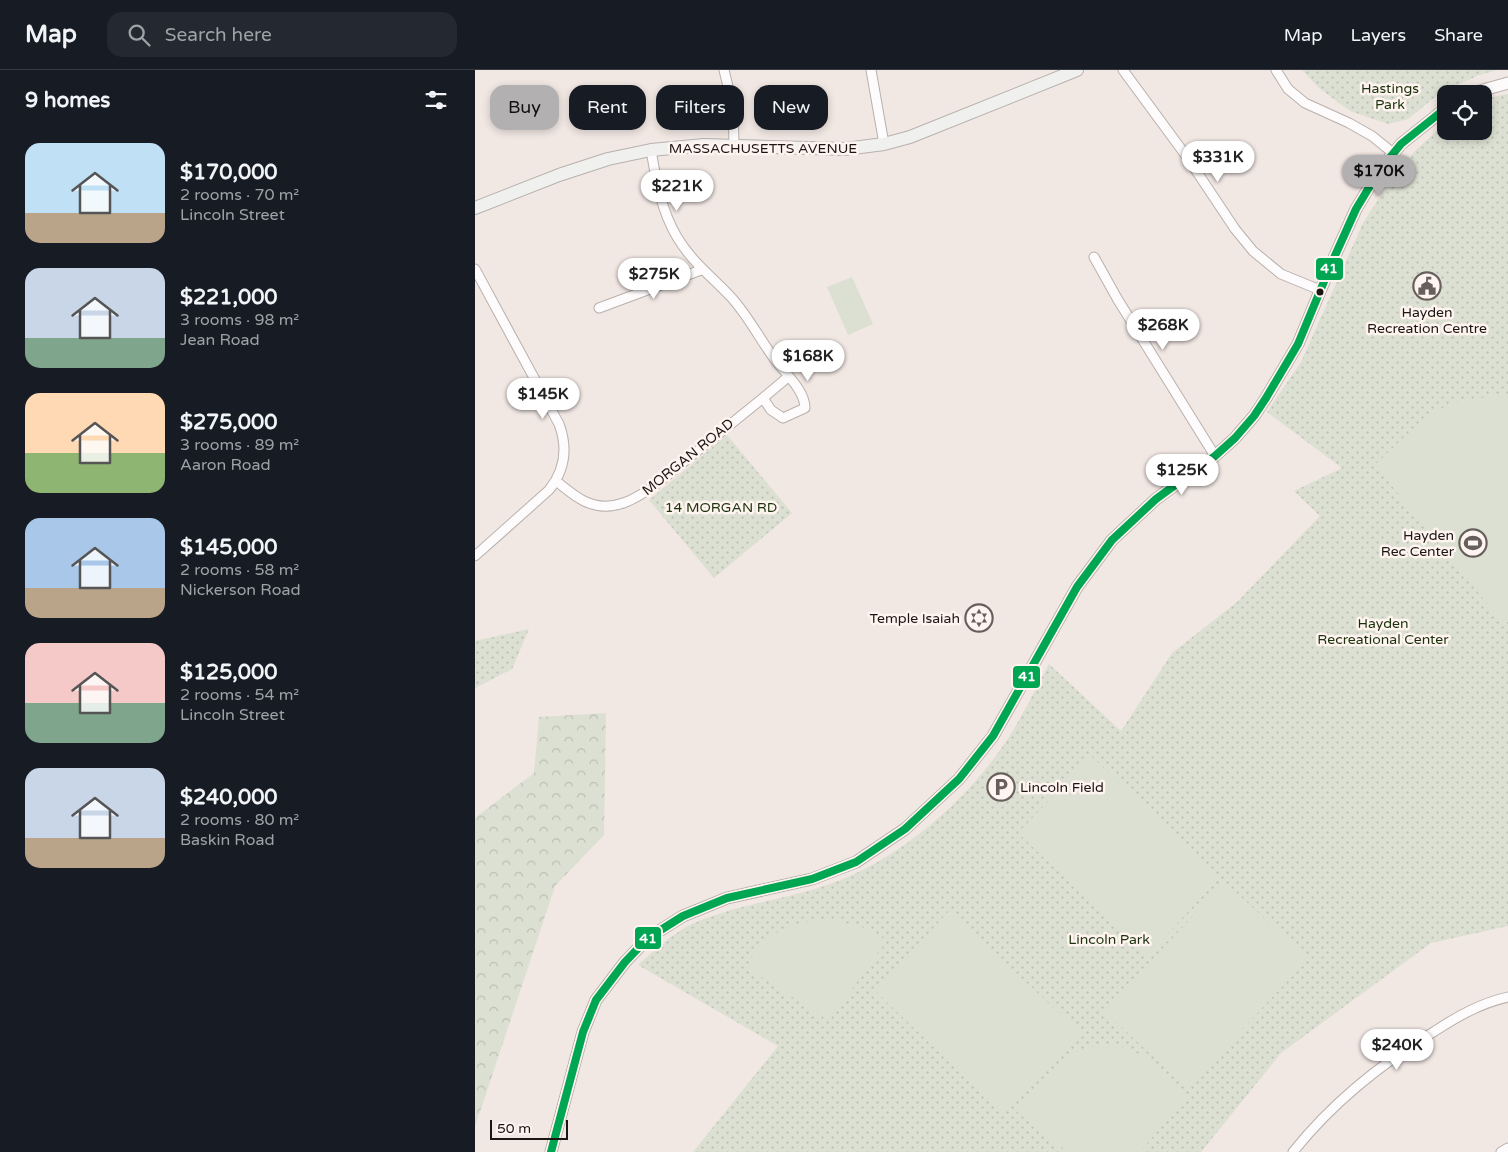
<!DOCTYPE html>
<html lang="en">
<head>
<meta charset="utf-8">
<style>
  body { margin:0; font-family:"Varela Round",sans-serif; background:#242831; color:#f1f3f6; height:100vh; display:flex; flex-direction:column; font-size:19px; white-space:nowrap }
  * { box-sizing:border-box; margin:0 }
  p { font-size:16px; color:#9ea1a6 }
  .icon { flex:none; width:28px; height:28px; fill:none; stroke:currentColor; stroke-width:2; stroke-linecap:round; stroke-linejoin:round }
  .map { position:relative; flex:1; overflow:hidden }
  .details { display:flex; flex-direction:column; background:#171b24; width:475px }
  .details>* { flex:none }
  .guide { position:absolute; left:15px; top:15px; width:475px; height:45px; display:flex; gap:10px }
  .buttons { position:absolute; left:962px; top:15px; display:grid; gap:10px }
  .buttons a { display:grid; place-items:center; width:55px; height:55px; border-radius:10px; background:#171b24; box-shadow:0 2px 8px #0003; font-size:25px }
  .scale { position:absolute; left:15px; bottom:12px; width:78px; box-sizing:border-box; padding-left:5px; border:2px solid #1c1613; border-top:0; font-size:14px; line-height:18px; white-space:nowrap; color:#1c1613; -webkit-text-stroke:4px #fff4ef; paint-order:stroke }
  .price { position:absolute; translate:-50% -42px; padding:0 11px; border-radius:18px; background:#fff; color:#222; font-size:16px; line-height:32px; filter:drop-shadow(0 1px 2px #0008) }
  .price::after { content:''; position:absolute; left:50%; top:30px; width:15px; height:11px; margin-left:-8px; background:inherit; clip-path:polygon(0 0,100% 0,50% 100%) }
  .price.active { background:#b3b0b1; color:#111 }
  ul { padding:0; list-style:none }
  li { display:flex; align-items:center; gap:15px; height:125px; padding:0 25px }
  li span { display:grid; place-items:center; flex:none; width:140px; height:100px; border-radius:15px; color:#555 }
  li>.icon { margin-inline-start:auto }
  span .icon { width:60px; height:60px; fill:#fffc; stroke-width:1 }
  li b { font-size:21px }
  h2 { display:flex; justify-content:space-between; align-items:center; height:60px; padding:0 25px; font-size:21px }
  .chip { padding:0 18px; border-radius:15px; background:#171b24; box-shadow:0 2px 8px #0003; font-size:18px; line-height:45px }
  .chip.active { background:#b3b0b1; color:#111 }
  header { display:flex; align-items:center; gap:30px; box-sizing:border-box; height:70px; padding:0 25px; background:#171b24; border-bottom:1px solid #363941 }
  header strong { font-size:24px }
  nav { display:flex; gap:28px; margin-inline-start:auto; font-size:18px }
  .search { width:350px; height:45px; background:#242831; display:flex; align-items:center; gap:12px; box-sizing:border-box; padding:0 18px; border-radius:15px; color:#9ea1a6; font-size:19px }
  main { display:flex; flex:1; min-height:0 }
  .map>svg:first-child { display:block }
  .grass { fill:url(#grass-dots) }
  .forest { fill:url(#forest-crowns) }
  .garden { fill:#dce0d2 }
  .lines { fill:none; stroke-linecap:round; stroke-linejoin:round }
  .minor-casing { stroke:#b8b1ad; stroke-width:11 }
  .tertiary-casing { stroke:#b8b1ad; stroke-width:13 }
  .secondary-casing { stroke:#b8b1ad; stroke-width:14 }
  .minor { stroke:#fdfbfb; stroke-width:9 }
  .tertiary { stroke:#fdfbfb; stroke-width:11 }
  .secondary { stroke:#f0f1ef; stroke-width:12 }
  .bus-1-casing { stroke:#fff4ef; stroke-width:11 }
  .bus-1 { stroke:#00a651; stroke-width:8 }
  .bus-dot { fill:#1c1613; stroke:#fff4ef; stroke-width:2 }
  .labels { text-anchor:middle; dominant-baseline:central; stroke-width:5; stroke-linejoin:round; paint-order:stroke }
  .park-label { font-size:14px; fill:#1b330c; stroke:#fff4ef }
  .street-label { font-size:14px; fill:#1c1613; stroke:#fff4ef }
  .poi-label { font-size:14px; fill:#1c1613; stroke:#fff4ef; text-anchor:end }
  .line-badge { stroke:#fff4ef; stroke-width:2 }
  .badge-label { font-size:14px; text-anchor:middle; font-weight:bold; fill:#fff }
</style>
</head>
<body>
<header>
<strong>Map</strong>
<div class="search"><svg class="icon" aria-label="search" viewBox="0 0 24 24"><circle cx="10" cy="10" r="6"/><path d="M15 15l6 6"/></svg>Search here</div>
<nav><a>Map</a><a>Layers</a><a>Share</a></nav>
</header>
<main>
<section class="details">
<h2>9 homes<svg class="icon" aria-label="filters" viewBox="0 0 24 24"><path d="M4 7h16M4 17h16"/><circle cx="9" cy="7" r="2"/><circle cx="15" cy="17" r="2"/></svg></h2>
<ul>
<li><span style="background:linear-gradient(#bfe0f5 70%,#b9a48a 0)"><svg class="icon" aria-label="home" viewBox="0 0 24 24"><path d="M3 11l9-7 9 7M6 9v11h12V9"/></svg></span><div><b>$170,000</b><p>2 rooms · 70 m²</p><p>Lincoln Street</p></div></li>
<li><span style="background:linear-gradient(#c9d6e8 70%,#7fa58c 0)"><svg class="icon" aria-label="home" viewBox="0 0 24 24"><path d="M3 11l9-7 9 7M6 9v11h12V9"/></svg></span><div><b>$221,000</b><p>3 rooms · 98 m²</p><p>Jean Road</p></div></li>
<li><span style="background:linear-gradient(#ffd9b3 60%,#8fb573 0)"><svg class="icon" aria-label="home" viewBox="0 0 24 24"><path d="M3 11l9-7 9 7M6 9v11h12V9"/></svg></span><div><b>$275,000</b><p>3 rooms · 89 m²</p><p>Aaron Road</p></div></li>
<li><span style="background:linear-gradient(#a9c7e8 70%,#b9a48a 0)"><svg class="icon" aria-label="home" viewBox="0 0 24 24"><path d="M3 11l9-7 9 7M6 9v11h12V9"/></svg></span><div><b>$145,000</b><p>2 rooms · 58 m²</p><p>Nickerson Road</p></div></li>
<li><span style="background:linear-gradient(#f6c9c9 60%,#7fa58c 0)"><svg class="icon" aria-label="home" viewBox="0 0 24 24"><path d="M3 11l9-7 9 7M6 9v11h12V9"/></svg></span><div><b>$125,000</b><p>2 rooms · 54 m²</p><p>Lincoln Street</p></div></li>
<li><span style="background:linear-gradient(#c9d6e8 70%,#b9a48a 0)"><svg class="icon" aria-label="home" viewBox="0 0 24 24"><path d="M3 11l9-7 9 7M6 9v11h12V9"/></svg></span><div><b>$240,000</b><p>2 rooms · 80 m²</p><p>Baskin Road</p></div></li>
</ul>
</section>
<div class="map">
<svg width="1033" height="1082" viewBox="0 0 1033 1082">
  <defs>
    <pattern id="grass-dots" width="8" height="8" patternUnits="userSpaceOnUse" patternTransform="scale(1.25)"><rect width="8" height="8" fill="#dce0d2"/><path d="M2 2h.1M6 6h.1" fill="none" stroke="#bcbfb3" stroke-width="1.8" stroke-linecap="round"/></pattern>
    <pattern id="forest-crowns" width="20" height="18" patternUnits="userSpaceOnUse" patternTransform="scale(1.25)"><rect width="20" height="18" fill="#dce0d2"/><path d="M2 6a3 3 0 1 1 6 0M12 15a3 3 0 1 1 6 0" fill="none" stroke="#bcbfb3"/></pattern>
  </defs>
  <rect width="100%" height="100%" fill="#f1e7e3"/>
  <path class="grass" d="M827 0H1022L1004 5 965 23 933 49 913 54 875 41 844 18Z
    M1033 24V856L956 873 806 983 726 1082H218L303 976 163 895C180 880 197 864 217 854 261 834 310 830 355 814 426 789 494 729 534 667 549 643 561 618 574 594L646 661 697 583 762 532 845 446 819 421 867 398 792 342 826 292 888 153 919 105 939 82 971 52V61H1009V29Z
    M252 365 317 443 239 508 174 430Z
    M54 559 37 599 0 618V571Z"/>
  <path class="forest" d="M131 643 129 765 80 816 0 1057V748L59 703 64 647Z"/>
  <path class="garden" d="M377 207 398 254 373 265 352 217Z
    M1033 324V552L1029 554 900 395 953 344 984 331Z
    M616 686 745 807 672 886 543 763Z
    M750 812 833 889 712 1018 629 941Z
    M474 841 606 963 528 1043 400 921Z
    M352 849 385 856 412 870 354 951 271 897C276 890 279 883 284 877 301 857 328 852 352 849Z
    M620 976H646L668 986 711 1027 665 1082H593L542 1042 580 998 595 984Z"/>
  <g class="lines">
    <g class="minor-casing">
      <path id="minor" d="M249 0 258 37 259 76
        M396 0 409 74
        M648 0 712 87 760 159 778 181 806 204 845 220
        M801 0 813 19 830 33 874 53 897 66 918 83
        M176 80C181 110 186 140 202 167 217 192 235 205 255 226 273 245 285 270 301 291 311 304 330 321 330 338L308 348 296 340 288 328 313 307
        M619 187 643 230 740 386
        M0 199 84 354C93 378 90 400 74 420L0 486
        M124 238 226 200
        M81 411C90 418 99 426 109 431 137 445 163 428 184 412L288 328
        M818 1082C857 1033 907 993 960 961 983 946 1006 933 1033 927
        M1026 1082 1033 1078"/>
    </g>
    <g class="tertiary-casing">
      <path id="tertiary" d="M994 24 1033 13
        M76 1082 108 962 121 930 150 892 173 868 208 846 252 828 337 809 381 792 430 759 484 709 518 666 602 517 637 470 681 429 740 386 760 368 779 346 791 328 823 274 858 190 881 139 904 101 926 74 971 38"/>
    </g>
    <g class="secondary-casing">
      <path id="secondary" d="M0 138 84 105 133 89 176 80 229 75 370 79 409 74 435 67 602 0"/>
    </g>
    <use href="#minor" class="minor"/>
    <use href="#tertiary" class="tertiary"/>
    <use href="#secondary" class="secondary"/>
    <g class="bus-1-casing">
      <path id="bus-1" d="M76 1082 108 962 121 930 150 892 173 868 208 846 252 828 337 809 381 792 430 759 484 709 518 666 602 517 637 470 681 429 740 386 760 368 779 346 791 328 823 274 858 190 881 139 904 101 926 74 971 38"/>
    </g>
    <use href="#bus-1" class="bus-1"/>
  </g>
  <defs>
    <g id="civic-ring" transform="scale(1.4375)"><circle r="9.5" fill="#fff4ef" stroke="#675f5c" stroke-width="1.5"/><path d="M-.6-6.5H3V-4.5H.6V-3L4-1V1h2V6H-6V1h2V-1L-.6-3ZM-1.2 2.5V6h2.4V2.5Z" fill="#675f5c"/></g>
    <g id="stadium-ring" transform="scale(1.4375)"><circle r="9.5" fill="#fff4ef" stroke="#675f5c" stroke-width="1.5"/><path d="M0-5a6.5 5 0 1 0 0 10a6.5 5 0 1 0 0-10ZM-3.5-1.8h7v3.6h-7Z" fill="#675f5c"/></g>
    <g id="synagogue-ring" transform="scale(1.4375)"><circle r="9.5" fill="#fff4ef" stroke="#675f5c" stroke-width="1.5"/><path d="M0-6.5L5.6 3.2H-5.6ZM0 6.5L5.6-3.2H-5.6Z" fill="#675f5c"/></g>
    <g id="parking-ring" transform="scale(1.4375)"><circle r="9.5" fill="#fff4ef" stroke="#675f5c" stroke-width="1.5"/><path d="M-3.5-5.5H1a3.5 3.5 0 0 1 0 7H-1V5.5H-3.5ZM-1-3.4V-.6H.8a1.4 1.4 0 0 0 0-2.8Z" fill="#675f5c"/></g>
  </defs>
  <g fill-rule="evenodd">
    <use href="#civic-ring" x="952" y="216"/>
    <use href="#stadium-ring" x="998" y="473"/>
    <use href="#synagogue-ring" x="504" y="548"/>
    <use href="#parking-ring" x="526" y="717"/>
  </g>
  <circle class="bus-dot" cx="845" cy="222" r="4.5"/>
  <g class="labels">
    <g class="park-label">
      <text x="915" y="18">Hastings<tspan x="915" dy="16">Park</tspan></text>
      <text x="246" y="437">14 MORGAN RD</text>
      <text x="908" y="553">Hayden<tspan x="908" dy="16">Recreational Center</tspan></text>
      <text x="634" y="869">Lincoln Park</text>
    </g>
    <g class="street-label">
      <text x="288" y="78">MASSACHUSETTS AVENUE</text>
      <text transform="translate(213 387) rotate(-39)">MORGAN ROAD</text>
    </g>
    <g class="poi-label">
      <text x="952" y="242" text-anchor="middle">Hayden<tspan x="952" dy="16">Recreation Centre</tspan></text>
      <text x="979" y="465">Hayden<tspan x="979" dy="16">Rec Center</tspan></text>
      <text x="485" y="548">Temple Isaiah</text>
      <text x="545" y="717" text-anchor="start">Lincoln Field</text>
    </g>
  </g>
  <g class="line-badge">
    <rect x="840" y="187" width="29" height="24" rx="5" fill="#00a651"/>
    <rect x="537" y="595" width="29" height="24" rx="5" fill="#00a651"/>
    <rect x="159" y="856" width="28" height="24" rx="5" fill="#00a651"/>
  </g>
  <g class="badge-label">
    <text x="854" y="203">41</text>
    <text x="552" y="611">41</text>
    <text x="173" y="873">41</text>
  </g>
</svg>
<div class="buttons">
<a><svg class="icon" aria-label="locate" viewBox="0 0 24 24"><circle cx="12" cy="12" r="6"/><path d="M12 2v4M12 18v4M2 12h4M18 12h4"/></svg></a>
</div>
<div class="scale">50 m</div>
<b class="price" style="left:743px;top:113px">$331K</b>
<b class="price active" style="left:904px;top:127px">$170K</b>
<b class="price" style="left:202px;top:142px">$221K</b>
<b class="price" style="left:179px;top:230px">$275K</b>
<b class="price" style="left:688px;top:281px">$268K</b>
<b class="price" style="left:333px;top:312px">$168K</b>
<b class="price" style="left:68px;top:350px">$145K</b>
<b class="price" style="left:707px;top:426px">$125K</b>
<b class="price" style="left:922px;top:1001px">$240K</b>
<div class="guide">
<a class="chip active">Buy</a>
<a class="chip">Rent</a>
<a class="chip">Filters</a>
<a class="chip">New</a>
</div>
</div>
</main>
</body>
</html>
